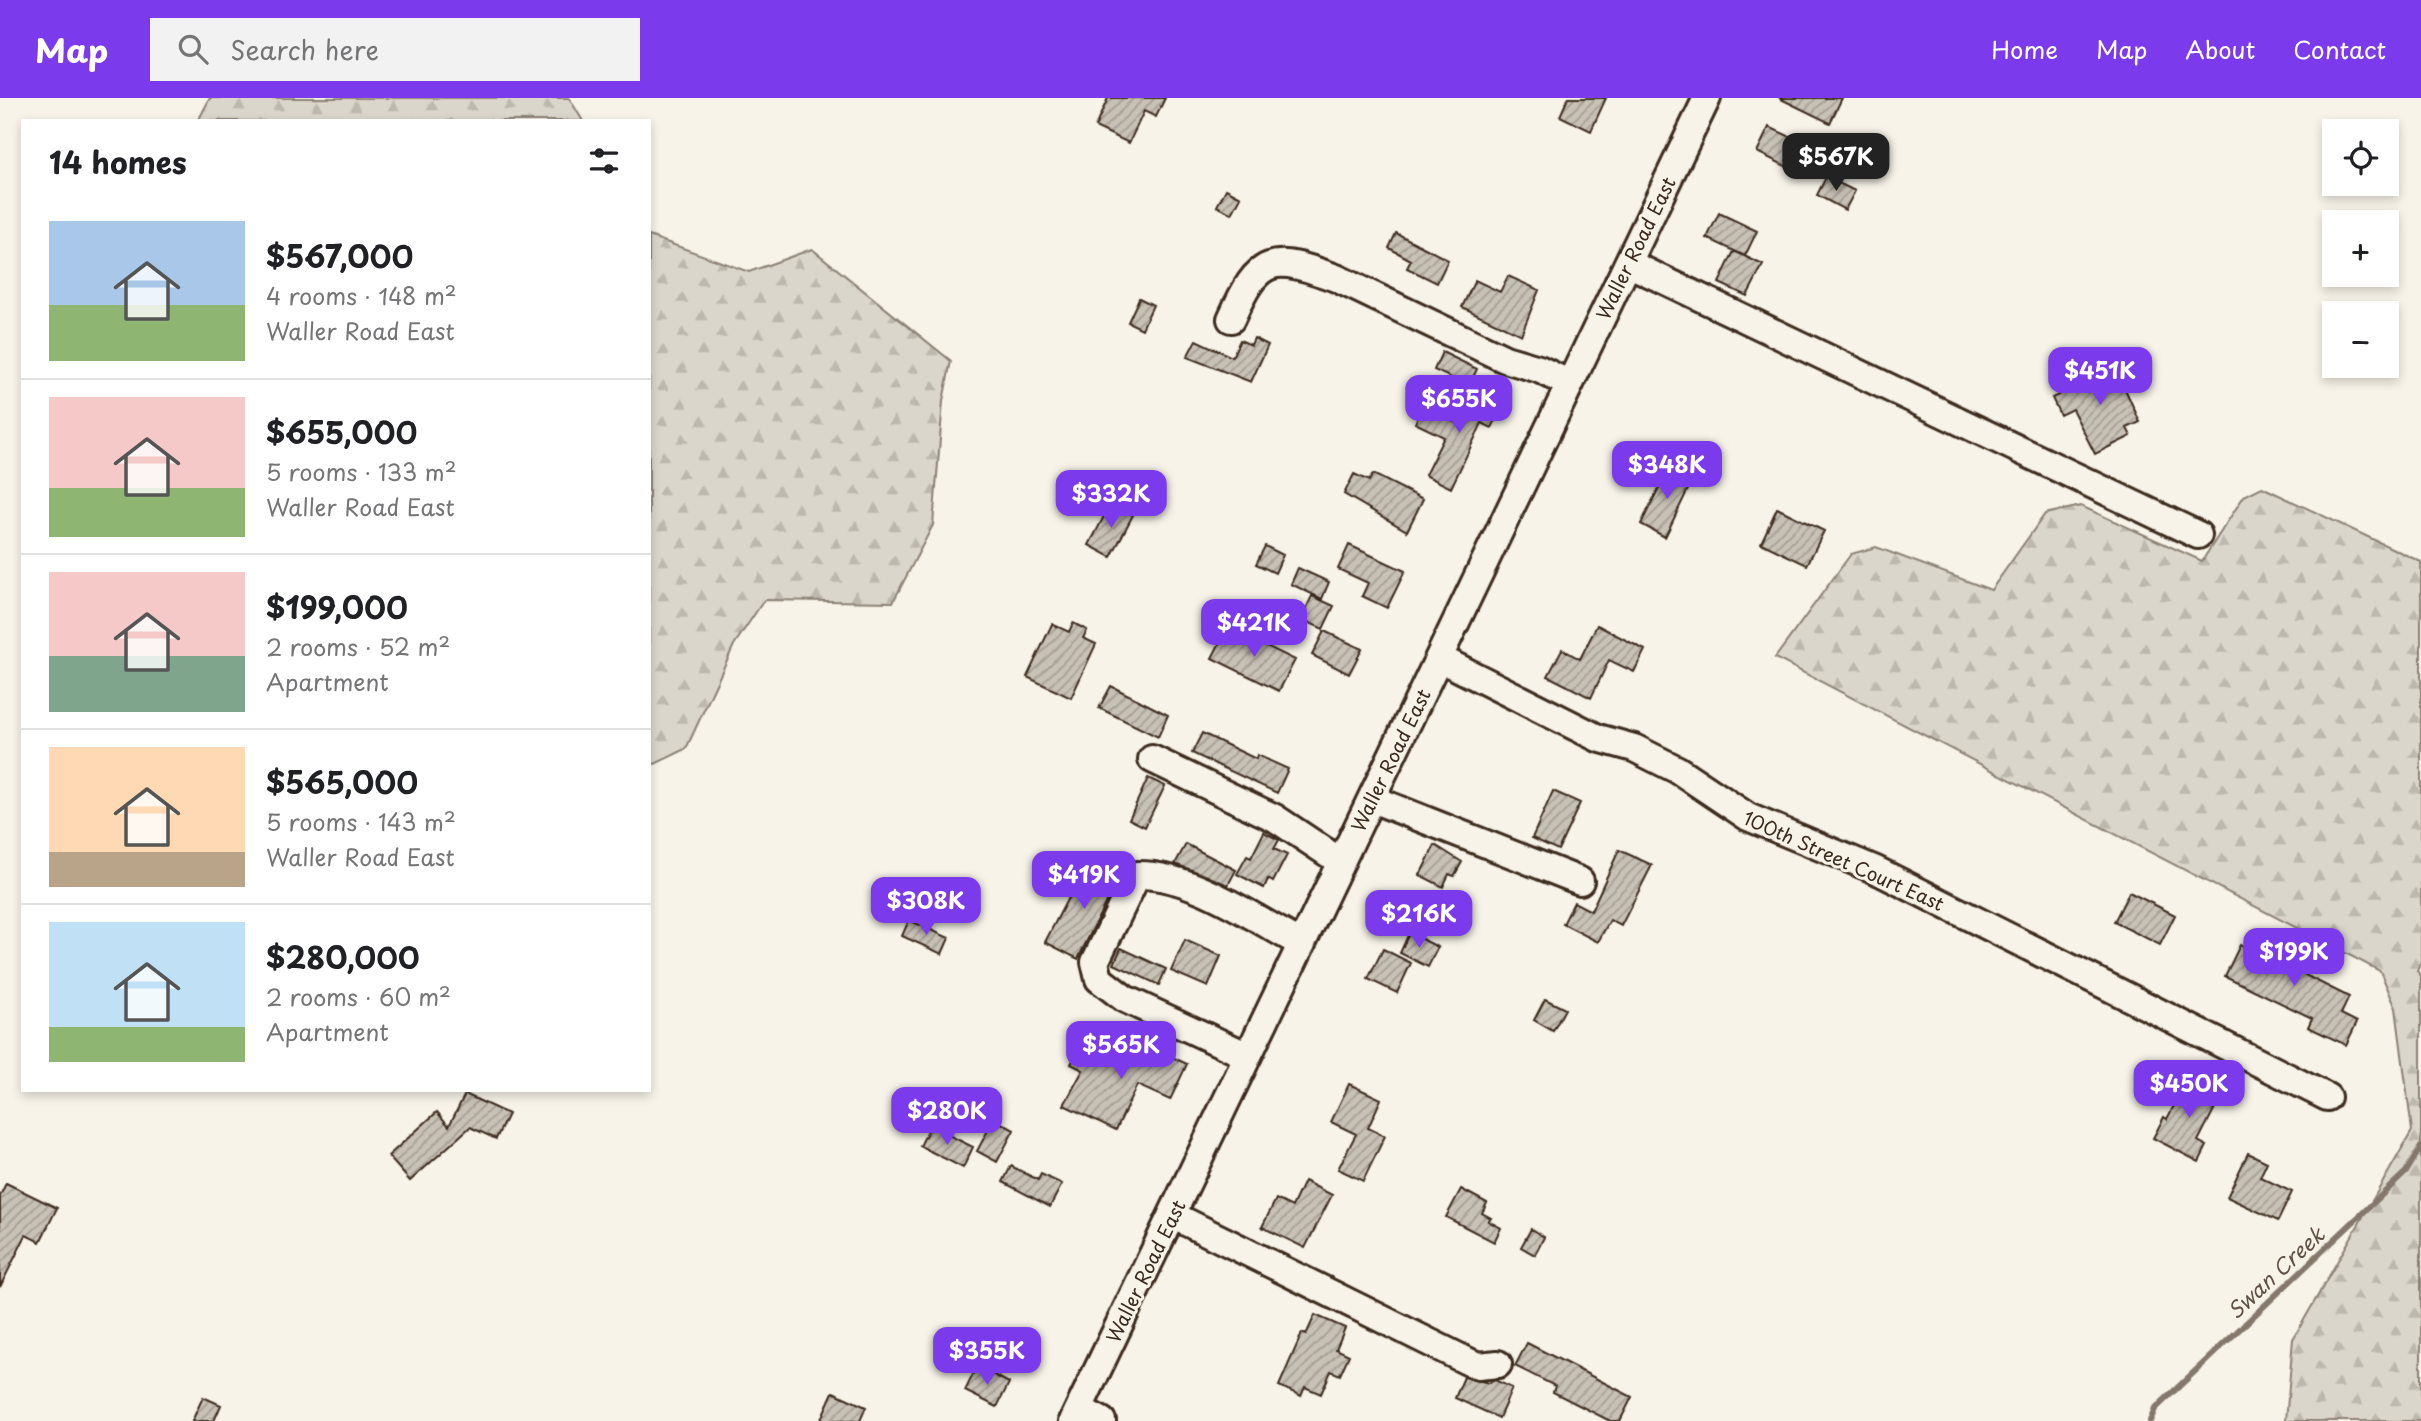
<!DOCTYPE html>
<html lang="en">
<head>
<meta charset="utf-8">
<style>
  body { margin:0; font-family:"Playpen Sans",sans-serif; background:#f2f2f2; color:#202124; height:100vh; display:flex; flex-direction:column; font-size:26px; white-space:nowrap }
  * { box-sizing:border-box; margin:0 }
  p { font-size:23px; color:#757577 }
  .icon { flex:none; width:38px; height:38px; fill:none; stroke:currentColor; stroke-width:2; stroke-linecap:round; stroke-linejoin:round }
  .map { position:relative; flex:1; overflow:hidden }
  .side { position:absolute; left:21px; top:21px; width:630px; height:973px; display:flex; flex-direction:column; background:#fff; border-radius:0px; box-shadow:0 4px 10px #0003 }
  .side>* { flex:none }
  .buttons { position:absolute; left:2322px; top:21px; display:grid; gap:14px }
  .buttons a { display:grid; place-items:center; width:77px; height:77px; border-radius:0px; background:#fff; box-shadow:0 4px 10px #0003; font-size:35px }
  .price { position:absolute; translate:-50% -60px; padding:0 16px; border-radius:14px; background:#7c3aed; color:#fff; font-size:23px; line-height:46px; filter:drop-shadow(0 2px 4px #0008) }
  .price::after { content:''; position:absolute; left:50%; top:42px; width:21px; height:16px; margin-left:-10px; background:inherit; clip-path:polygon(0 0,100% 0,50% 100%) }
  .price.on { background:#222; color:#fff }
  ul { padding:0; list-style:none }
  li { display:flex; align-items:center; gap:21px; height:175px; padding:0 28px }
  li+li { border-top:2px solid #e0e0e0 }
  li span { display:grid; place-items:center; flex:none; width:196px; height:140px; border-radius:0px; color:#555 }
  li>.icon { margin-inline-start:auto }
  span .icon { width:84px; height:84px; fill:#fffc; stroke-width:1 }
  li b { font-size:30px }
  h2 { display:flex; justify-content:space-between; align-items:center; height:84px; padding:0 28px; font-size:30px }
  header { display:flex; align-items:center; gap:42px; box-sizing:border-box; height:98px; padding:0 35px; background:#7c3aed; color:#fff }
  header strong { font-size:33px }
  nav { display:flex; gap:38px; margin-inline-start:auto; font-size:24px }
  .search { width:490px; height:63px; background:#f2f2f2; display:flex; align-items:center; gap:18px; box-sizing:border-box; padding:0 24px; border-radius:0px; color:#757577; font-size:26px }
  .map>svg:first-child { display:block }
  .forest { fill:url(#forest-firs); stroke:#8b8074; stroke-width:2 }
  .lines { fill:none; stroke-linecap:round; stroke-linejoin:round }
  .stream { stroke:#84786c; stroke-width:6 }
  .building { fill:url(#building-hatch); stroke:#3b2a1e; stroke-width:2 }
  .minor-casing { stroke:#3b2a1e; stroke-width:32 }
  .minor { stroke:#f7f3e8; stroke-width:26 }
  .labels { text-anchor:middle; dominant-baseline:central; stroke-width:6; stroke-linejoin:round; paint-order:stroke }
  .street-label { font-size:19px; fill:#3b2a1e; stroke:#f7f3e8 }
  .water-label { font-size:21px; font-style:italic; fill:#5f5145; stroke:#f7f3e8 }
</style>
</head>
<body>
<header>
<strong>Map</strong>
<div class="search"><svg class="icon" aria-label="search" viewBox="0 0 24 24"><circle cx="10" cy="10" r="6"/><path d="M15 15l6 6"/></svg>Search here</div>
<nav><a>Home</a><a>Map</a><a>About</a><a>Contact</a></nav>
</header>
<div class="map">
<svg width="2421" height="1323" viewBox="0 0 2421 1323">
  <defs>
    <pattern id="forest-firs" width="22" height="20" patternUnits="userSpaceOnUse" patternTransform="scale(1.75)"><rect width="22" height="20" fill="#dbd6cb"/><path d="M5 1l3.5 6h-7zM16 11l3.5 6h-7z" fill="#bdb8ae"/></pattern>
    <pattern id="building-hatch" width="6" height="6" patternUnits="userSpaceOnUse" patternTransform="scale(1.75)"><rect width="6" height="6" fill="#c8c1b6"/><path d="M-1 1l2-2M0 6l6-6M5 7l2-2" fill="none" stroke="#a49d93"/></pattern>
  </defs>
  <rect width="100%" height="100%" fill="#f7f3e8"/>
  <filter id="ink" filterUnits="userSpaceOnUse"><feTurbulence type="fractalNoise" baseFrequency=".0143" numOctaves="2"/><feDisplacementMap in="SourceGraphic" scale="14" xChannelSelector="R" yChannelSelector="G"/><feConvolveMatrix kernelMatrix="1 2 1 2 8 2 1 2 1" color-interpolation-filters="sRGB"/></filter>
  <g filter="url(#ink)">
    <path class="forest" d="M210 0H569L583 23H198Z
      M649 138 749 174 812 151 951 263 943 303 933 427 893 504 764 502 734 547 686 651 655 666 649 663Z
      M2262 389 2421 464V864L2417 873 2421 878V1323H2286L2293 1241 2412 1033 2396 910 2380 873 1775 560 1851 456 1876 449 1991 492 2045 416 2081 408 2202 463 2244 398Z"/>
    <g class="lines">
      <path class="stream" d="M2150 1323 2155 1311 2406 1074 2421 1049"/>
    </g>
    <path class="building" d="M1108 0H1165L1156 19 1144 13 1129 45 1095 29Z
      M1568 0H1606L1591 33 1560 18Z
      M1779 0H1842L1830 25Z
      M1769 29 1795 41 1792 47 1812 56 1802 76 1757 54Z
      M1826 79 1855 93 1845 112 1817 97Z
      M1226 91 1241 99 1232 116 1217 108Z
      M1719 115 1757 133 1745 158 1707 140Z
      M1396 135 1448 162 1437 185 1407 170 1411 162 1389 150Z
      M1734 153 1763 167 1747 198 1719 185Z
      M1508 178 1539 192 1521 237 1462 209 1475 182 1500 194Z
      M1139 200 1153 207 1142 231 1128 224Z
      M1254 240 1268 247 1251 284 1187 259 1196 242 1232 259 1240 242 1251 247Z
      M1442 254 1477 271 1469 288 1434 272Z
      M2111 260 2140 324 2127 330 2131 338 2095 356 2072 311 2060 317 2052 300 2085 284 2080 276Z
      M1480 289 1506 301 1492 330 1482 325 1451 390 1425 377 1444 339 1415 325 1423 308 1458 326 1460 323 1464 325Z
      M1670 367 1694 379 1665 439 1641 426Z
      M1354 376 1369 383 1373 376 1423 401 1407 433 1344 396Z
      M1111 405 1133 417 1111 459 1089 447Z
      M1777 410 1824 433 1807 467 1761 445Z
      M1349 447 1405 473 1387 510 1362 498 1368 485 1338 471Z
      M1265 448 1283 457 1275 475 1256 466Z
      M1298 470 1329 484 1322 501 1291 486Z
      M1312 498 1334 508 1323 531 1301 521Z
      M1073 525 1087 532 1083 540 1096 546 1071 600 1027 579 1052 526 1069 534Z
      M1597 527 1645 552 1634 574 1609 562 1591 600 1548 578 1562 551 1580 561Z
      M1228 529 1295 562 1279 593 1212 560Z
      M1324 533 1362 551 1349 576 1312 557Z
      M1111 588 1168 617 1158 639 1099 610Z
      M1202 635 1256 661 1257 657 1288 671 1277 695 1192 655Z
      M1148 680 1165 688 1145 729 1129 721Z
      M1553 693 1580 705 1558 752 1532 740Z
      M1264 734 1279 742 1274 751 1287 757 1273 784 1268 781 1264 790 1237 776 1247 758 1251 760Z
      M1186 746 1236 772 1228 787 1175 766Z
      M1435 747 1462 764 1454 778 1449 776 1443 789 1420 777Z
      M1619 752 1652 767 1621 828 1610 822 1598 844 1563 826 1574 804 1591 813Z
      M1103 758 1123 769 1078 861 1045 844 1071 794 1081 800Z
      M2129 794 2175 817 2160 847 2114 824Z
      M909 822 949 840 942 856 902 838Z
      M1409 835 1438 849 1428 869 1400 855Z
      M2284 838 2308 849 2300 865 2308 869 2305 877 2349 899 2341 916 2357 924 2346 947 2308 929 2312 920 2225 878 2240 847 2272 863Z
      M1185 842 1221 858 1208 889 1171 873Z
      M1121 850 1166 871 1159 887 1114 866Z
      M1383 851 1411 865 1397 895 1368 881Z
      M1545 901 1565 911 1553 933 1534 922Z
      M1138 943 1187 966 1170 1002 1137 987 1116 1032 1064 1007 1083 972 1071 966 1081 946 1124 968Z
      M2189 979 2222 996 2198 1043 2207 1048 2199 1064 2153 1040 2164 1019 2167 1021Z
      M1349 986 1381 1001 1368 1030 1385 1038 1363 1083 1338 1071 1356 1036 1331 1024Z
      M465 996 508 1016 496 1041 470 1029 410 1083 388 1058 437 1014 449 1028Z
      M994 1021 1014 1032 997 1064 977 1053Z
      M930 1028 973 1049 963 1070 920 1048Z
      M2248 1055 2267 1064 2260 1079 2292 1094 2278 1123 2227 1099Z
      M1011 1068 1038 1082 1041 1076 1062 1086 1050 1109 1003 1084Z
      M1304 1083 1332 1097 1305 1150 1262 1129 1276 1101 1292 1109Z
      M6 1085 57 1110 40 1144 26 1137 0 1189V1098Z
      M1461 1091 1487 1105 1482 1115 1491 1120 1488 1123 1501 1130 1494 1144 1446 1119Z
      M1531 1131 1544 1139 1535 1157 1521 1149Z
      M1315 1217 1345 1230 1336 1251 1349 1257 1340 1277 1331 1273 1321 1296 1305 1289 1301 1298 1279 1288 1302 1235 1306 1237Z
      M1527 1245 1632 1299 1620 1323H1610L1553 1294 1555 1288 1515 1268Z
      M977 1268 1009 1285 997 1309 965 1293Z
      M1464 1279 1489 1285 1495 1282 1512 1290 1499 1320 1455 1300Z
      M833 1294 866 1309 860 1323H820Z
      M203 1299 221 1307 214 1323H192Z"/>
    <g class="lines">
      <g class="minor-casing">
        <path id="minor" d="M1628 165 2198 437
          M1231 221C1259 158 1271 156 1336 180L1505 261 1539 271 1570 286
          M1439 560 1598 640 1634 650 1678 672 1748 719 1876 772 2327 999
          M1152 661 1275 720 1341 764
          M1372 701 1580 783
          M1248 958 1125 901 1099 881 1095 864 1137 777C1193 776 1253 820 1302 846
          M1172 1117 1467 1263 1478 1268 1498 1266
          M1079 1311 1102 1323
          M1073 1323 1707 0"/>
      </g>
      <use href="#minor" class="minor"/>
    </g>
  </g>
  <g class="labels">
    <g class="street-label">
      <text transform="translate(1635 150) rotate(-64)">Waller Road East</text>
      <text transform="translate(1390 662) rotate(-64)">Waller Road East</text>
      <text transform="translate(1844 762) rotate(24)">100th Street Court East</text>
      <text transform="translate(1145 1173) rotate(-64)">Waller Road East</text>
    </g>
    <g class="water-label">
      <text transform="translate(2275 1174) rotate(-43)">Swan Creek</text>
    </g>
  </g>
</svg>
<div class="buttons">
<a><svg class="icon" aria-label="locate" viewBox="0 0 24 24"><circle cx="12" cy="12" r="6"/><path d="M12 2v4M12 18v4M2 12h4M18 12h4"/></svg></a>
<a>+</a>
<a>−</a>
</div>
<b class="price on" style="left:1836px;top:95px">$567K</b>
<b class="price" style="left:2100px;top:309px">$451K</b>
<b class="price" style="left:1459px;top:337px">$655K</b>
<b class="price" style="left:1667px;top:403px">$348K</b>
<b class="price" style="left:1111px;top:432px">$332K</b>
<b class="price" style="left:1254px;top:561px">$421K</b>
<b class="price" style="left:1084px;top:813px">$419K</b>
<b class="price" style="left:926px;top:839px">$308K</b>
<b class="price" style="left:1419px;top:852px">$216K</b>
<b class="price" style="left:2294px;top:890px">$199K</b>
<b class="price" style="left:1121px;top:983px">$565K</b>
<b class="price" style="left:2189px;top:1022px">$450K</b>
<b class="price" style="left:947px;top:1049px">$280K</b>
<b class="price" style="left:987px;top:1289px">$355K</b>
<section class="side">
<h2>14 homes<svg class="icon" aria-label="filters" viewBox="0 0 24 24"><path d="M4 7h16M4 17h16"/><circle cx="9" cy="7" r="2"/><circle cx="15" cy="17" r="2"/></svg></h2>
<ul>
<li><span style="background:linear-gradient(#a9c7e8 60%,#8fb573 0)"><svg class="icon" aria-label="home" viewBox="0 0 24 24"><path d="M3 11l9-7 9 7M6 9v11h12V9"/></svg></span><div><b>$567,000</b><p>4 rooms · 148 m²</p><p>Waller Road East</p></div></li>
<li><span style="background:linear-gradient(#f6c9c9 65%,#8fb573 0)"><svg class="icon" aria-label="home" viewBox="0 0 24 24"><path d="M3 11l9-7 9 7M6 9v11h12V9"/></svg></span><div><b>$655,000</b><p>5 rooms · 133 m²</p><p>Waller Road East</p></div></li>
<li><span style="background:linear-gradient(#f6c9c9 60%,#7fa58c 0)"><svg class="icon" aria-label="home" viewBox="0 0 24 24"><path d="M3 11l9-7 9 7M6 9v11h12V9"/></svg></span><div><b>$199,000</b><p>2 rooms · 52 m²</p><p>Apartment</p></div></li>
<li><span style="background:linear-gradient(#ffd9b3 75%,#b9a48a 0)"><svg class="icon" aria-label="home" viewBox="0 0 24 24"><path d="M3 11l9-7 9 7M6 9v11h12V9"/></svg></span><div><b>$565,000</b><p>5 rooms · 143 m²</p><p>Waller Road East</p></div></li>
<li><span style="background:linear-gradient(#bfe0f5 75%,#8fb573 0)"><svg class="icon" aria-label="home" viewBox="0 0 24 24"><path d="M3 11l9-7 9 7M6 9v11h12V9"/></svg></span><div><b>$280,000</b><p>2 rooms · 60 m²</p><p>Apartment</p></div></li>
</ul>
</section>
</div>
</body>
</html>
